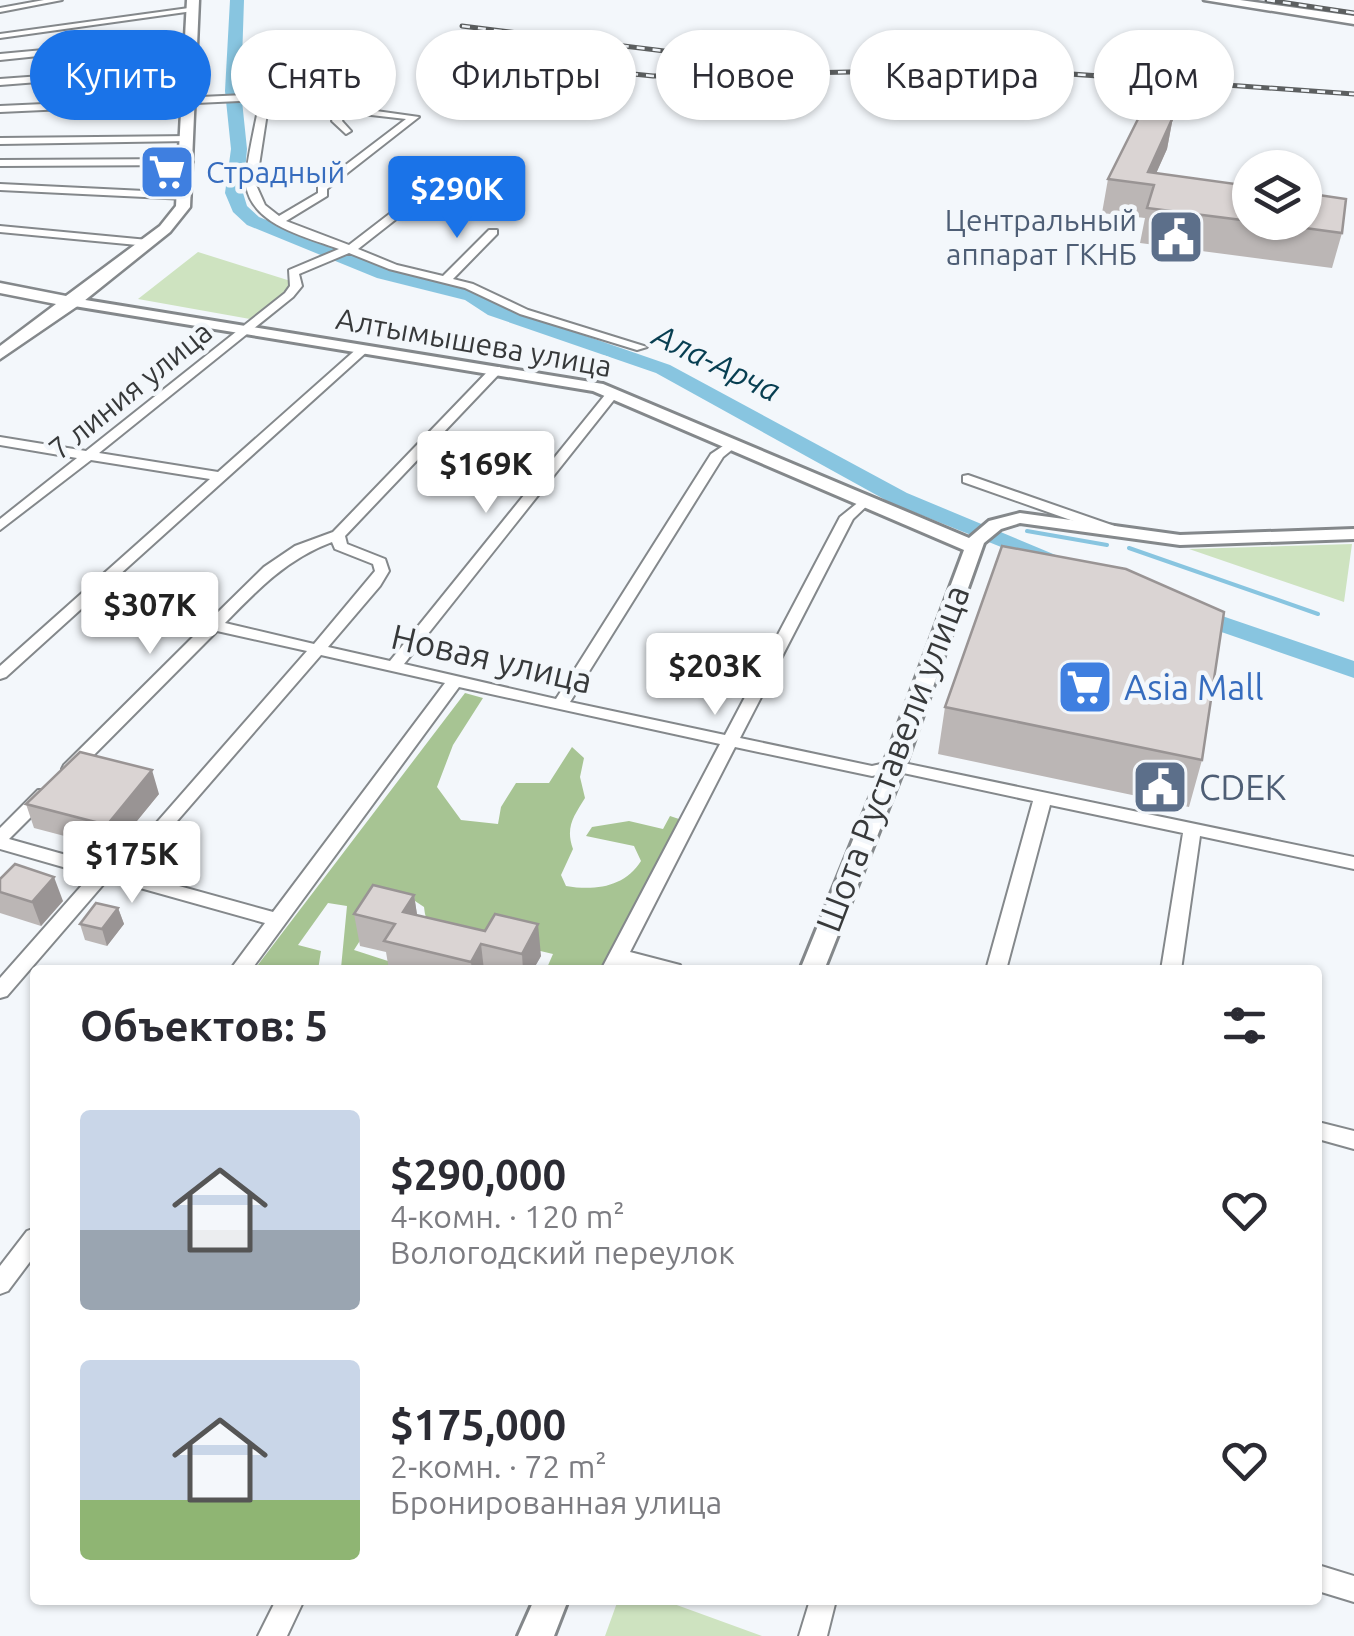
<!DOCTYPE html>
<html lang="ru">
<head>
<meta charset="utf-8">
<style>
  body { margin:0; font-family:Ubuntu,sans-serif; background:#f7f7f7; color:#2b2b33; height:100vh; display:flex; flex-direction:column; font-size:38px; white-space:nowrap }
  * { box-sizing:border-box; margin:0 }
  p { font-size:32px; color:#7c7c81 }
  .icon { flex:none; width:55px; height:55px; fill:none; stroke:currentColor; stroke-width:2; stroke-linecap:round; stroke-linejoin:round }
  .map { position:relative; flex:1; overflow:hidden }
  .panel { position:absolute; left:30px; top:965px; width:1292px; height:640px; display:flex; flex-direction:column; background:#fff; border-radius:10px; box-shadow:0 2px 8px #0004 }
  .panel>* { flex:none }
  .top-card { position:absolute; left:30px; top:30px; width:1295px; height:90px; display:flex; gap:20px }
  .controls { position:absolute; left:1232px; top:150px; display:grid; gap:20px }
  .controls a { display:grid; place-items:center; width:90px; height:90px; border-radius:50%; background:#fff; box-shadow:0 2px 8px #0004; font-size:50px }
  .price { position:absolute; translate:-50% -85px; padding:0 22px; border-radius:10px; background:#fff; color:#222; font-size:32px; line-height:65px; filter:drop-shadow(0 2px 5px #0008) }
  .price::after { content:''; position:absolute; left:50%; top:60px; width:30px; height:22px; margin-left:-15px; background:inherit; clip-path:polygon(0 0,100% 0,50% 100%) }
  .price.current { background:#1a73e8; color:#fff }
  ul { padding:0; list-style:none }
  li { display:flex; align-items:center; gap:30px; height:250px; padding:0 50px }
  li span { display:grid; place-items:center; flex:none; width:280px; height:200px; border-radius:10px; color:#555 }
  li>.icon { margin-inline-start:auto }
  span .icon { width:120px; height:120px; fill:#fffc; stroke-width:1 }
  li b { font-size:42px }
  h2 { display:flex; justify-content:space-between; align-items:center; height:120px; padding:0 50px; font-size:42px }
  .tag { padding:0 35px; border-radius:45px; background:#fff; box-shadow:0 2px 8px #0004; font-size:35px; line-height:90px }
  .tag.current { background:#1a73e8; color:#fff }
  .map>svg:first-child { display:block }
  .green { fill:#cee3c0 }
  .forest { fill:#a7c493 }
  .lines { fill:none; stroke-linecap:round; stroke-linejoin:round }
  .stream { stroke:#88c5e0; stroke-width:4 }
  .river { fill:#88c5e0; fill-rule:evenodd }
  .minor-casing { stroke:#84888b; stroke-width:4 }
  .tertiary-casing { stroke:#84888b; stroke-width:6 }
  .secondary-casing { stroke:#84888b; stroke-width:5 }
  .primary-casing { stroke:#84888b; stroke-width:5 }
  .minor { fill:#fff; fill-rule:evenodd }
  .tertiary { fill:#fff; fill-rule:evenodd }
  .secondary { fill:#fff; fill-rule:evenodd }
  .primary { fill:#fff; fill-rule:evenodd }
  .rail-casing { stroke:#5c5f60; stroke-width:5 }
  .rail { stroke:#f3f7fb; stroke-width:2.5; stroke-dasharray:8; stroke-linecap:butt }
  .wall { fill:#bbb6b5 }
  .shaded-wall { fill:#999494 }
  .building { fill:#dad4d3; stroke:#999494; stroke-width:2.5 }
  .labels { text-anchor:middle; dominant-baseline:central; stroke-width:9; stroke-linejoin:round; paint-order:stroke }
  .far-shop-label { font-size:30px; fill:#366cbe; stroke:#f3f7fb; text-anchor:start }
  .far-service-label { font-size:30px; fill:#4e5e75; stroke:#f3f7fb; text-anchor:end }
  .far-street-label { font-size:30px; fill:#37393a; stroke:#f3f7fb }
  .far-water-label { font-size:32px; font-style:italic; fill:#073e51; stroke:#f3f7fb }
  .street-label { font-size:35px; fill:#37393a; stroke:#f3f7fb }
  .shop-label { font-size:35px; fill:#366cbe; stroke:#f3f7fb; text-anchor:start }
  .service-label { font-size:35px; fill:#4e5e75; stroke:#f3f7fb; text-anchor:start }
</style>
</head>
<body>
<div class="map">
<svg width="1354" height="1636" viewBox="0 0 1354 1636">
  <rect width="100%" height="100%" fill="#f3f7fb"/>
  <path class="green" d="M198 252 297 283 250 319 138 299Z
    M1352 544 1344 602 1189 549Z
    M618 1600H663L762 1636H605Z"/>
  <path class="forest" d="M465 693 483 698 453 745 437 787 461 820 498 824 501 807 516 783H549L572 747 584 758 580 777 585 798C574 816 565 827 573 849L561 875 566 886C595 891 625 887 641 861L634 846 586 836 592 827 629 821 663 829 670 816 679 819 601 970H546L553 954 495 940 485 955C456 948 427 942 424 907L406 895 377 914 354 950 391 962 387 970 341 968 347 906 328 903 298 945 321 951 318 970H254Z"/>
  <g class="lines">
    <path class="stream" d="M1027 531 1107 545
      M1129 548 1318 614"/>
    <path class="river" d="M230 0H244L241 91 247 149 243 193 247 206 259 217 391 270 479 292 502 307 670 365 907 493 1082 566 1079 571H1061L891 503 656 373 488 315 465 300 377 278 247 225 233 212 225 193 231 149 225 91Z
      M1187 604 1354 661V678L1178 617 1174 612Z"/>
    <g class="minor-casing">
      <path id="minor" d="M44 0H62L0 12V8Z
        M196 7 193 11 0 38V34Z
        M195 36 192 40 0 60V54Z
        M194 65 191 70 0 85V79Z
        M265 94H299L326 104 419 117 327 189V196L286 221 349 245 401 205H409V209L358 249 397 265 443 276 489 230H497V234L453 279 473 284 528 310 647 347 637 350 520 314 465 288 389 269 349 253 299 274 302 286 293 297 99 453 218 472 360 346 370 349 98 594 210 620 264 567 295 546 333 532 492 367H500V373L345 536 347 544 385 559 389 571 380 586 328 647 390 661 609 390H617V396L404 664 556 699 711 454 732 440 739 444 723 457 570 702 725 735 840 517 865 497 872 501 853 519 740 738 872 766 894 761 1354 857V869L1200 836 1181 970H1161L1183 833 1050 805 1006 970H986L1033 801 894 771 872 776 735 747 630 952 680 965 683 970H645L623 965 621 970H601L720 744 459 687 251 970H230L265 923 108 879 7 996 0 998V978L91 875 0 849V828L38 790H50L53 794 50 798 9 839 116 869 307 651 217 631 76 773H64L62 769 64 765 203 627 90 601 6 677 0 679V666L210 479 91 460 0 530V519L77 458 0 445V437L86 451 285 293 290 286 289 270 339 249C308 237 252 226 246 185 244 172 257 117 260 100L0 112V106ZM269 100H298L321 109 336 111 332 121 346 134 351 131 342 121 345 112 406 119 318 186V193L279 216 265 205 256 185ZM332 542 335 549 373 564 375 571 314 644 225 623C258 589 287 559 332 542ZM321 655 445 683 273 912 132 873Z
        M192 136V140L189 141 0 144V138Z
        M0 160 188 159 193 162 188 165 0 166Z
        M0 184 186 193 191 196 186 199 0 190Z
        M0 226 148 240 153 243 148 246 0 232Z
        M968 475 1126 530 1128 533 1126 536H1116L963 482V476Z
        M1318 1122 1354 1131V1149L1318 1139Z
        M35 1228V1255L8 1291 0 1294V1266L27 1231Z
        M1318 1565 1354 1576V1602L1318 1591Z
        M276 1600H304L287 1636H258Z
        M810 1600H836L827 1636H799Z"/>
    </g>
    <g class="tertiary-casing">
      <path id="tertiary" d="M73 298 603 384 969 538 989 521 1020 513 1180 535 1354 529V539L1180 545 1020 523 1001 529 984 543 905 766 824 970H800L883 766 964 550 593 391 68 305V299Z
        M534 1600H568L554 1636H518Z"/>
    </g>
    <g class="secondary-casing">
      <path id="secondary" d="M187 0H199L190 207 170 232 79 305 0 359V346L56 304 0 293V283L66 296 160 226 176 206Z"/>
    </g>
    <g class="primary-casing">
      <path id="primary" d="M1204 0H1240L1354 16V24Z"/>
    </g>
    <use href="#minor" class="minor"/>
    <use href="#tertiary" class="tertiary"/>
    <use href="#secondary" class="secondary"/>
    <use href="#primary" class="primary"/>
    <g class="rail-casing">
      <path id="rail" d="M1267 0 1354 13
        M462 26 770 64
        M443 38 482 42
        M455 56 653 76 1000 69 1354 94"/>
    </g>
    <use href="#rail" class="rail"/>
  </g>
  <path class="wall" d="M1173 117 1167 149 1156 173 1250 186V222H1305L1342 233 1332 268 1140 243 1145 218 1102 213 1108 179Z
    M945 707 1202 760 1189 807 938 754Z
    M159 794 114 849 34 828 26 804Z
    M0 879 63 901 41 926 0 913Z
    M414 895 417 915 541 956 533 970H389L386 952 360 946 354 914Z
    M118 908 124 924 107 946 85 940 80 924Z"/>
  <path class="shaded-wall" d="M1173 117 1167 149 1151 185 1148 172Z
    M152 770 159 794 114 849 107 825Z
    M54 877 63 901 41 926 32 902Z
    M414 895 419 927 403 912Z
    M118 908 124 924 107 946 102 929Z
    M538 924 541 956 533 970H523L522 954Z
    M481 944 484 970H472L471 962Z"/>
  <path class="building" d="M1141 113 1173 117 1148 172 1250 186V221L1147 208 1154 185 1108 179Z
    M1305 193 1346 199 1342 233 1261 222H1305Z
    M1002 546 1126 569 1224 612 1202 760 945 707Z
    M80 752 152 770 107 825 26 804Z
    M15 864 54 877 32 902 0 892V879Z
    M373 885 414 895 403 912 485 931 495 914 538 924 522 954 481 944 471 962 384 941 395 924 354 914Z
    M96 903 118 908 102 929 80 924Z"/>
  <defs>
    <g id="supermarket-square" transform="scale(2.875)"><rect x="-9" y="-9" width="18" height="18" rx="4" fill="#3f7fe0" stroke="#f3f7fb"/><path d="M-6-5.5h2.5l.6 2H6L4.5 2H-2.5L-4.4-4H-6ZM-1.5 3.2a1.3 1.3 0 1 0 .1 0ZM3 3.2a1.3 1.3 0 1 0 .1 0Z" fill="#fff"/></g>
    <g id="civic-square" transform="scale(2.875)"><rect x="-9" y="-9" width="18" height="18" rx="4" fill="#5c6f8a" stroke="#f3f7fb"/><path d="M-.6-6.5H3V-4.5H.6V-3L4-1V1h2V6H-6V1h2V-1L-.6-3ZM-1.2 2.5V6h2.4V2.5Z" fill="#fff"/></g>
  </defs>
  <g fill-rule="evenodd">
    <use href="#supermarket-square" x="167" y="172"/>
    <use href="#civic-square" x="1176" y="237"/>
    <use href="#supermarket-square" x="1085" y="687"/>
    <use href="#civic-square" x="1160" y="787"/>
  </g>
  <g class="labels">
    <g class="far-shop-label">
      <text x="206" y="172">Страдный</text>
    </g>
    <g class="far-service-label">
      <text x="1137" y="220">Центральный<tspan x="1137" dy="34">аппарат ГКНБ</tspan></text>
    </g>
    <g class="far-street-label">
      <text transform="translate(474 342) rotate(10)">Алтымышева улица</text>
      <text transform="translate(130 390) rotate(-39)">7 линия улица</text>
    </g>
    <g class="far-water-label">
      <text transform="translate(717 362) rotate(26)">Ала-Арча</text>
    </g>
    <g class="street-label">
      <text transform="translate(492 658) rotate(13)">Новая улица</text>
      <text transform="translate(892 758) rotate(-69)">Шота Руставели улица</text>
    </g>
    <g class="shop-label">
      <text x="1124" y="687">Asia Mall</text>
    </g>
    <g class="service-label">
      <text x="1199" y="787">CDEK</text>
    </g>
  </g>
</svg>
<div class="controls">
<a><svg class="icon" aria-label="layers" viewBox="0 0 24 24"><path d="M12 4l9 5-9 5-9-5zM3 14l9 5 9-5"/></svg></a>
</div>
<b class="price current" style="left:457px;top:241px">$290K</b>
<b class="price" style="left:486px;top:516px">$169K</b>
<b class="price" style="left:150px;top:657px">$307K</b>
<b class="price" style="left:715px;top:718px">$203K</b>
<b class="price" style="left:132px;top:906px">$175K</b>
<div class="top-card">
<a class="tag current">Купить</a>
<a class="tag">Снять</a>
<a class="tag">Фильтры</a>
<a class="tag">Новое</a>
<a class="tag">Квартира</a>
<a class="tag">Дом</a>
</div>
<section class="panel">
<h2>Объектов: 5<svg class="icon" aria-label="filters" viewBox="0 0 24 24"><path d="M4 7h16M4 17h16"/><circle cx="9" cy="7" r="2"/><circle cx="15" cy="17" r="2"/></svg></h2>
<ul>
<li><span style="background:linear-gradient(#c9d6e8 60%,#9aa5b1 0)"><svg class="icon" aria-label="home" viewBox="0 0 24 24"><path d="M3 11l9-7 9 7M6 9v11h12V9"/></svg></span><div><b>$290,000</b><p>4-комн. · 120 m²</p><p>Вологодский переулок</p></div><svg class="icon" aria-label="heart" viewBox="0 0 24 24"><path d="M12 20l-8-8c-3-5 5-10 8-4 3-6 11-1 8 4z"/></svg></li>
<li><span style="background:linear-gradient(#c9d6e8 70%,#8fb573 0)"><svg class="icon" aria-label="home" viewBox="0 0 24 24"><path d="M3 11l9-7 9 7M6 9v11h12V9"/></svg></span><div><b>$175,000</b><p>2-комн. · 72 m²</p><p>Бронированная улица</p></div><svg class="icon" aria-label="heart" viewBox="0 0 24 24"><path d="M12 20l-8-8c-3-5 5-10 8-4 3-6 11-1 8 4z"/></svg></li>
</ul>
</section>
</div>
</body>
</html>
